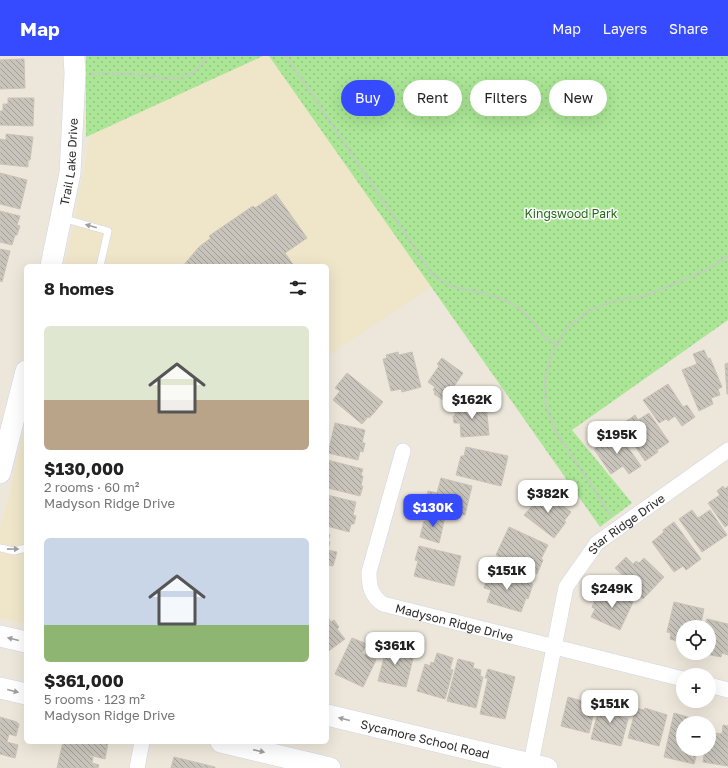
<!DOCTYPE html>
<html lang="en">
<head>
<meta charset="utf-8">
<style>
  body { margin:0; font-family:"Golos Text",sans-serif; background:#f6f6f6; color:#222; height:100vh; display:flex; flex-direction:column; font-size:15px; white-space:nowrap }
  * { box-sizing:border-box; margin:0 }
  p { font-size:13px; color:#767676 }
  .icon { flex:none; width:22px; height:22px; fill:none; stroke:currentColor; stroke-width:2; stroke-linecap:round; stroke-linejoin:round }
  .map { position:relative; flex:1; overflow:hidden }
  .sheet { position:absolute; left:24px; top:208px; width:305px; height:480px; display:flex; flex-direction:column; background:#fff; border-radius:6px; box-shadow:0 4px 16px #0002 }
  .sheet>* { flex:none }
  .hud { position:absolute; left:341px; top:24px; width:327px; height:36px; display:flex; gap:8px }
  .tools { position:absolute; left:676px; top:564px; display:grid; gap:8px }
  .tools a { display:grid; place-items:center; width:40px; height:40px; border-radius:50%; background:#fff; box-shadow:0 4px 16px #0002; font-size:20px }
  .price { position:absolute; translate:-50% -34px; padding:0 9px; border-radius:8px; background:#fff; color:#222; font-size:13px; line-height:26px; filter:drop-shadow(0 1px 2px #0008) }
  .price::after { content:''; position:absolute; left:50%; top:24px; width:12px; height:9px; margin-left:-6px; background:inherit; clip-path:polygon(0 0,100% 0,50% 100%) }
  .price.on { background:#364bff; color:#fff }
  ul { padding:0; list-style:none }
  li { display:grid; align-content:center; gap:8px; height:212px; padding:0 20px }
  li span { display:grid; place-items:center; height:124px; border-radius:6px; color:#555 }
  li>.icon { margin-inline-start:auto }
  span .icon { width:72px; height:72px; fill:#fffc; stroke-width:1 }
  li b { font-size:17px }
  h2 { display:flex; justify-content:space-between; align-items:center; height:48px; padding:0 20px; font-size:17px }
  .chip { padding:0 14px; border-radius:18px; background:#fff; box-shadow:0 4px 16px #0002; font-size:14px; line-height:36px }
  .chip.on { background:#364bff; color:#fff }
  header { display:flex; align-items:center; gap:24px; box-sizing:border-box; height:56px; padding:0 20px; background:#364bff; color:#fff }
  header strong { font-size:19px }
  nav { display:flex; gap:22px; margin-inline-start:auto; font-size:14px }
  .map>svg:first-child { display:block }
  .education { fill:#efe6ca }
  .park { fill:url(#park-dots) }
  .building { fill:url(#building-back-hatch); stroke:#c8c3b5 }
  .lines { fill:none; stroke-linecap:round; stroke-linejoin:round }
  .lane-casing { stroke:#d1d3e4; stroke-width:8 }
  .street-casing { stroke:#d1d3e4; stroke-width:16 }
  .secondary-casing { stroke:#d1d3e4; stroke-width:22 }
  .path { stroke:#c8c8c8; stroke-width:2.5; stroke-dasharray:3 2; stroke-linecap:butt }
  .lane { stroke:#fff; stroke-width:7 }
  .street { stroke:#fff; stroke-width:15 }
  .secondary { stroke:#fff; stroke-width:21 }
  .oneway { fill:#9f9f9f }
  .labels { text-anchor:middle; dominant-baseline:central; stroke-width:3; stroke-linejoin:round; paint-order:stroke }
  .street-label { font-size:12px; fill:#2a2a2a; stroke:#fff }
  .park-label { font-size:12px; fill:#216a17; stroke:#fff }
</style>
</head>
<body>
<header>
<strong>Map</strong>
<nav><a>Map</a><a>Layers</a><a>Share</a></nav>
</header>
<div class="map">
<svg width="728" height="712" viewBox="0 0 728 712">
  <defs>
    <pattern id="park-dots" width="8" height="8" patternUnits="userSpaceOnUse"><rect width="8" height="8" fill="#aae695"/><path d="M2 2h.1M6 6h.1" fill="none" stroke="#92c581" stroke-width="1.8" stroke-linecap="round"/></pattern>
    <pattern id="building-back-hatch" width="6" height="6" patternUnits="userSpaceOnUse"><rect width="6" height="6" fill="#c8c4bb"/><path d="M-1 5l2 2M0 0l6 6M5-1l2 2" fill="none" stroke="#a39f98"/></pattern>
  </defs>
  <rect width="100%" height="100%" fill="#ede7db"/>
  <path class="education" d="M264 0H287L436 228 327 300V210H64L71 180 91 75Z
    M26 366V568L0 562V474Z"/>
  <path class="park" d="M86 0H263L86 81Z
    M269 0H728V264L572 374 632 447 600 471Z"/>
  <path class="building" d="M24 3 25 32 0 33V4Z
    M8 42H34L33 70 0 69V55H3V48H8Z
    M6 78 33 81 30 104H28V111L0 108V83L6 84Z
    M0 117 27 124 20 153 0 148Z
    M276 138 307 182 285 197 294 210H183L199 191 211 182 209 180 253 150 255 152Z
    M0 155 20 160 17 169 20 170 17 179H15L12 189 0 186Z
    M0 193 10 195 2 226 0 225Z
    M704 294 708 303 710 302 722 331 718 333 720 339 711 342 713 348 699 355 682 314 697 308 693 298Z
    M398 296 399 299 412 296 421 331 402 336 401 333 391 335 383 303 387 302 386 299Z
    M442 302 463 317 448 339 450 340 446 346 434 338 435 336 433 334 435 331 428 326 439 310 437 308Z
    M728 307V338H727L725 308Z
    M347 317 383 346 373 358 369 362 368 361 362 368 333 344 340 335 335 332Z
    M668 328 683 351 687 349 695 361 682 370 675 360 668 365 666 363 659 367 643 344Z
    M486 348 489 379 461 381 460 367H454L453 360H455V351Z
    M649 357 669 386 657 394 658 396 645 405 621 369 635 359 638 364Z
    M335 367 365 374 362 387H365L363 396 360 395 358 404 328 397Z
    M618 377 641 410 629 418 623 410 611 418 594 393Z
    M466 391 508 400 501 430 456 419 461 400H464Z
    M327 404 363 413 361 419 363 420 361 430H363L360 440 328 432 327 434Z
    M441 422 472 430 465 459 425 449 428 435 437 437Z
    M723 430 725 433 728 430V469L725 471 708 447 720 439 717 435Z
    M543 435 571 456 564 465 566 466 554 482 524 459 533 449 531 447 538 437 540 439Z
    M327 439 356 446 353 459 356 460 354 468H351L349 476 327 470Z
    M692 454 698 462 710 454 727 479 702 496 679 463Z
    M428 457 445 461 439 487 420 481 424 465 426 466Z
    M674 466 701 503 686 514 683 510 674 516 652 486 664 476 663 474Z
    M509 471 548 489 541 503 543 504 537 518 496 499Z
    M327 478 330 479 328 485 330 486 328 494 337 496 333 510 327 509Z
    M419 490 461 500 454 530 414 520 418 505 415 504Z
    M626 501 633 508 636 505 639 507 644 502 664 521 643 543 623 523 625 521 615 512Z
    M489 515 533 528 528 543 526 542 521 556 487 546 491 534 484 532Z
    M604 533 633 546 620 574 591 561 595 553 592 551 595 544 599 546Z
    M674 546 704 553 700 571H683V592L679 591 680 586 670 583 671 577 667 576Z
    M327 560 331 566 334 564 339 571 337 573 345 583 327 596Z
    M707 563 728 568V599L722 597 721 601 706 598 709 597V571H705Z
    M352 582 367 588 362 597 376 604 363 631 335 618Z
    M388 586 403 590 401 598 413 602 406 631 378 625Z
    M437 597 453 602 450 613 453 614 445 643 417 635 425 608 430 610 431 606 434 607Z
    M458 603 474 607 473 612 481 614 480 620 483 621 476 652 447 645Z
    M488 613 515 621 505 663 480 658 488 622H485Z
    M584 636 598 639 589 677 561 670 568 641 582 645Z
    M604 641 620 645 617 656 621 657 620 661 628 663 621 690 591 683 598 656 600 657Z
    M636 652 644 654 645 652 667 659 659 690 628 682Z
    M674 657 704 666V667H683V693H698L694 708 664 701Z
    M0 661 17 666V667L19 668 16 680 9 678 7 686 18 689 15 702 0 698Z
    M723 669 728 670V710L703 706 705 693H709V676L722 678Z
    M63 686H105L108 687 105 703 90 699V701H93L92 707 99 709 98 712H57Z
    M174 701 215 711V712H171Z"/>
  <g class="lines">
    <g class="lane-casing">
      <path id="lane" d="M62 162 108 175 100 210
        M0 492 14 495 26 492"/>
    </g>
    <g class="street-casing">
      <g id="street">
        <path id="s1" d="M403 395 369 516C369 530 371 540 383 548L683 623"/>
        <path d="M709 629 728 634"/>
        <path d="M137 712 142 686"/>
        <path id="s2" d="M530 712 566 531 597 487 728 394"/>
      </g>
    </g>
    <g class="secondary-casing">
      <g id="secondary">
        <path id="s3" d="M51 210 70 117 75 18 74 0"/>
        <path d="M0 417 26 315"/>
        <path d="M0 580 26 586"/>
        <path d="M0 632 26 638"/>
        <path id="s4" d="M327 659 547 712"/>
        <path d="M221 686 330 712"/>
      </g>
    </g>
    <path class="path" d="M286 0 432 218 453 231 483 237 505 244 519 252 532 265 547 283 557 288
      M92 18C105 18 119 17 133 18 151 19 171 27 188 19 197 16 202 7 208 0
      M611 459 556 376 546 350 545 322 553 295 568 271 590 254 617 244 648 239 706 214 728 200"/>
    <use href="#lane" class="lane"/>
    <use href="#street" class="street"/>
    <use href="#secondary" class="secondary"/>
  </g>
  <defs><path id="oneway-solid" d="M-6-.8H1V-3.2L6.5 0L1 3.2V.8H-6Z"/></defs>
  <g class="oneway">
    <use href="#oneway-solid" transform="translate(91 170) rotate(-164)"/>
    <use href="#oneway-solid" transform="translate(13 493) rotate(-1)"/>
    <use href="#oneway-solid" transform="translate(13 583) rotate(-166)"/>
    <use href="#oneway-solid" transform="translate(13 635) rotate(14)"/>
    <use href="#oneway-solid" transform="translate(344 663) rotate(-166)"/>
    <use href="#oneway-solid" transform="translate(259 695) rotate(13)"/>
  </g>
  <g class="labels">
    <g class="street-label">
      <text stroke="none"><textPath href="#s3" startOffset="106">Trail Lake Drive</textPath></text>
      <text stroke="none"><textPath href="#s2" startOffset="273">Star Ridge Drive</textPath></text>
      <text stroke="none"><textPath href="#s1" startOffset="236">Madyson Ridge Drive</textPath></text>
      <text stroke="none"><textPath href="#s4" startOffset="101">Sycamore School Road</textPath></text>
    </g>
    <g class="park-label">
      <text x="571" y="157">Kingswood Park</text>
    </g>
  </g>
</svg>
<div class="tools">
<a><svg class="icon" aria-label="locate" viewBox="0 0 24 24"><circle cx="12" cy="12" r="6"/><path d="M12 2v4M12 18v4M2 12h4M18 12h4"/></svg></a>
<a>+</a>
<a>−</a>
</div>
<b class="price" style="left:472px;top:364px">$162K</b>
<b class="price" style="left:617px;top:399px">$195K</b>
<b class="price" style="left:548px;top:458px">$382K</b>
<b class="price on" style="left:433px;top:472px">$130K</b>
<b class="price" style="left:507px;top:535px">$151K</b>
<b class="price" style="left:612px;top:553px">$249K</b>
<b class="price" style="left:395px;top:610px">$361K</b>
<b class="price" style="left:610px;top:668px">$151K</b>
<div class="hud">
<a class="chip on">Buy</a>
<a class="chip">Rent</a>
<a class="chip">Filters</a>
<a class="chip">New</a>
</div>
<section class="sheet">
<h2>8 homes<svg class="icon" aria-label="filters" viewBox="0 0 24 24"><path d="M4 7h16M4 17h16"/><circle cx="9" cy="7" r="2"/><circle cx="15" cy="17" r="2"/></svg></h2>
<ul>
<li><span style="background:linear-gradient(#dfe7d0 60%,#b9a48a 0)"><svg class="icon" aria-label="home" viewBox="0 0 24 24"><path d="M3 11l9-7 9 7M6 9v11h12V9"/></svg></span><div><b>$130,000</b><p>2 rooms · 60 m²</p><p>Madyson Ridge Drive</p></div></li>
<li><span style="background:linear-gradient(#c9d6e8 70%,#8fb573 0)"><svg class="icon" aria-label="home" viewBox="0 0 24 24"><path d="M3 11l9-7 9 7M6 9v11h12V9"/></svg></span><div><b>$361,000</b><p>5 rooms · 123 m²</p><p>Madyson Ridge Drive</p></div></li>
</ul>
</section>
</div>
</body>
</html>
